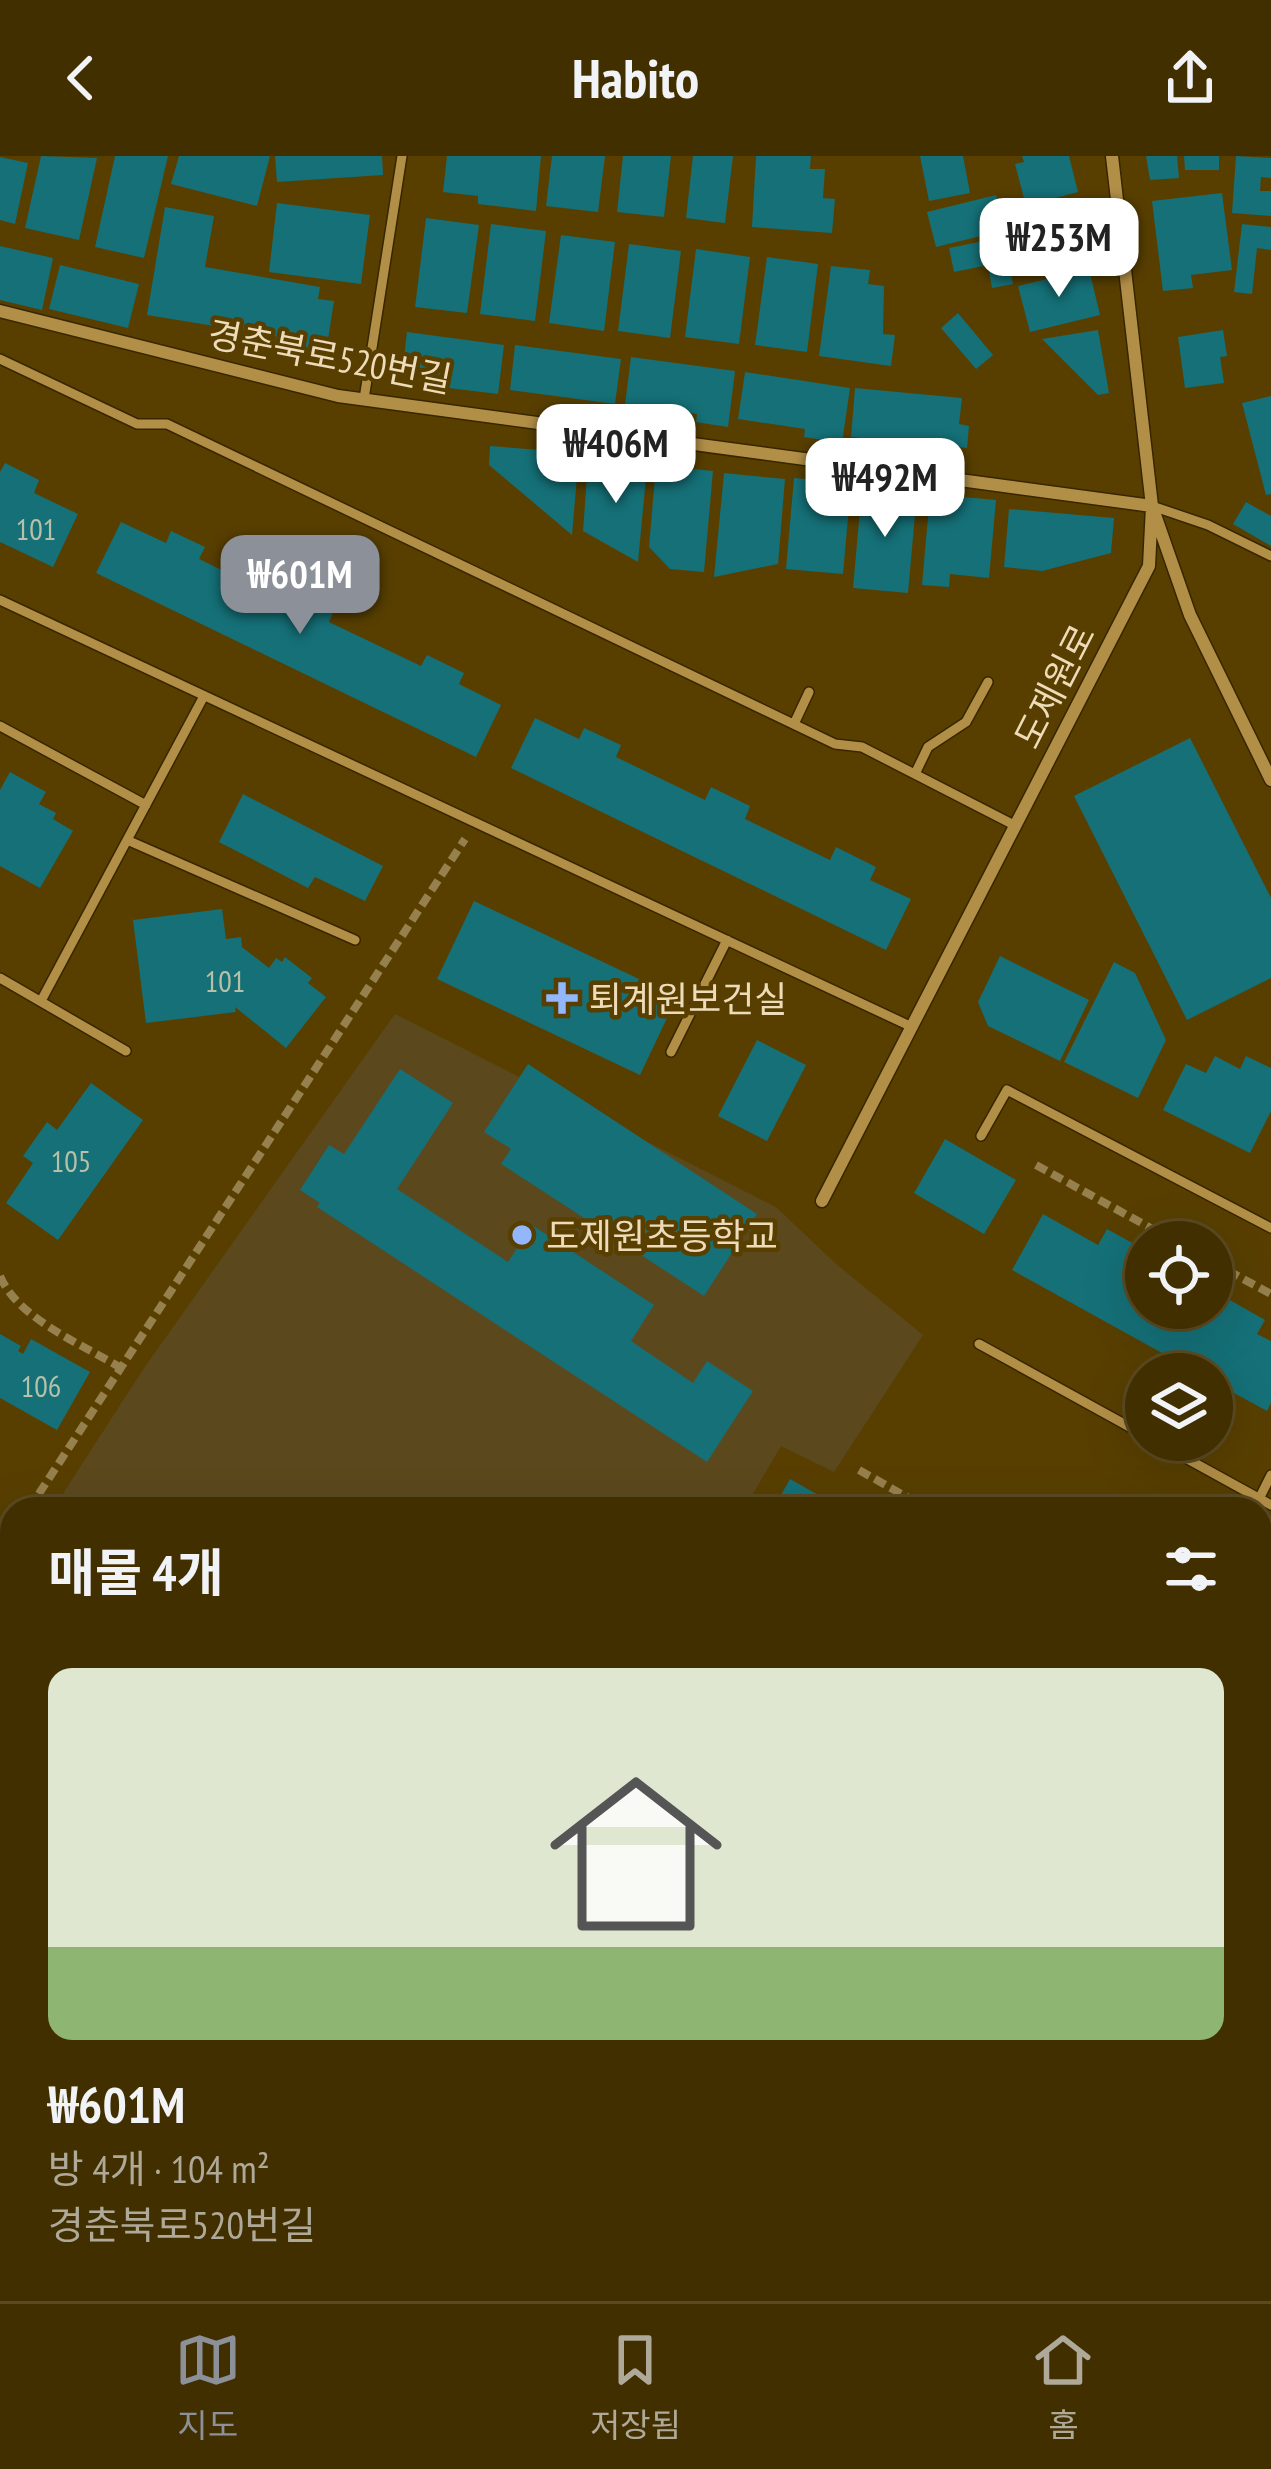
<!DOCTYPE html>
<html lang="ko">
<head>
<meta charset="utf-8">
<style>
  body { margin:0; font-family:"PT Sans Narrow","Noto Sans KR",sans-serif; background:#49370a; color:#f1f3f6; height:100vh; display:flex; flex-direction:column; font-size:45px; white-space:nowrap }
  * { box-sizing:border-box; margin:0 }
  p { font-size:39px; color:#aea999 }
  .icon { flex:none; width:66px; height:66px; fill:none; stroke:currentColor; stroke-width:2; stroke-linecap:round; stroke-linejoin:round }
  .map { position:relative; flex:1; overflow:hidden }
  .details { position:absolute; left:0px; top:1341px; width:1272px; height:804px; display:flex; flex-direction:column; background:#422f00; border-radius:36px 36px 0 0; box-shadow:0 12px 48px #0002,0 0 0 3px #5a4a22 }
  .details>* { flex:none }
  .fabs { position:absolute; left:1125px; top:1065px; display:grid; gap:24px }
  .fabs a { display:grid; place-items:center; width:108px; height:108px; border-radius:50%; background:#422f00; box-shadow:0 12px 48px #0002,0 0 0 3px #5a4a22; font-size:60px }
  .price { position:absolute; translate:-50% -102px; padding:0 27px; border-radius:24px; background:#fff; color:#222; font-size:39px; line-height:78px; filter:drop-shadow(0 3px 6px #0008) }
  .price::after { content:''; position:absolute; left:50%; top:72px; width:36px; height:27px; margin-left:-18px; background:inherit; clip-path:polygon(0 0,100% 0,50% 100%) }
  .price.active { background:#8c9099; color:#fff }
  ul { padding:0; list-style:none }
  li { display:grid; align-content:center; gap:24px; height:636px; padding:0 48px }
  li+li { border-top:3px solid #5a4a22 }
  li span { display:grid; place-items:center; height:372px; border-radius:24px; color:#555 }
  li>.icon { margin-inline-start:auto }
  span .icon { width:216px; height:216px; fill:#fffc; stroke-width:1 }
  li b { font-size:51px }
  h2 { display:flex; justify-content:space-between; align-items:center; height:144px; padding:0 48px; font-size:51px }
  header { display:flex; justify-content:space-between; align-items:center; height:156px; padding:0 48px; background:#422f00; font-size:54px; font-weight:700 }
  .dock { display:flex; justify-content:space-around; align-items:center; height:168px; border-top:3px solid #5a4a22; background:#422f00; font-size:33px; color:#aea999 }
  .dock a { display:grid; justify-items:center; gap:6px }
  .dock .active { color:#8c9099 }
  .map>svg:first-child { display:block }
  .built { fill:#5c481d }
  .green { fill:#7f6224 }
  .water { fill:#3f67bc }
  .building { fill:#157077 }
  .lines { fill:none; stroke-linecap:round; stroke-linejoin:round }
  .service-casing { stroke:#382600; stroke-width:12 }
  .minor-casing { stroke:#382600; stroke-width:15 }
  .path { stroke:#96804d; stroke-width:8; stroke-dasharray:12 6; stroke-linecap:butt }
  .service { stroke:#b28f47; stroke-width:9 }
  .minor { stroke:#b28f47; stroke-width:12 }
  .poi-dot { fill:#93b7fd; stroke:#583f00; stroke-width:4.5 }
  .labels { text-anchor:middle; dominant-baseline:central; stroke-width:9; stroke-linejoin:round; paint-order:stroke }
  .number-label { font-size:30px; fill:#b7c0a8 }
  .street-label { font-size:36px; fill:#eddbb9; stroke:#583f00 }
  .poi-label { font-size:36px; fill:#eddbb9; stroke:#583f00; text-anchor:start }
</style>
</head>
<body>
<header><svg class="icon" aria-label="back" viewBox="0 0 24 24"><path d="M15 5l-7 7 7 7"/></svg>Habito<svg class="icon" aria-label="share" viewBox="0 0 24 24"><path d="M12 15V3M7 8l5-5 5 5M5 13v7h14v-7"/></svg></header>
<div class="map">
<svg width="1271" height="2145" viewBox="0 0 1271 2145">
  <rect width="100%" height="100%" fill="#583f00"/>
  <path class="built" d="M395 858 776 1051 835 1107 923 1179 834 1316 781 1290 744 1353H53L144 1212Z"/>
  <path class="green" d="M0 1809 12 1822V1962L0 1949Z
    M0 2099 12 2113V2133H29L40 2145H0Z
    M157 2133H255L262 2145H164Z"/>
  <path class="water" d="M0 1961 12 1974V2088L0 2075Z
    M54 2133H141L148 2145H65Z"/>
  <path class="building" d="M41 0 97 2 79 84 25 72Z
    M115 0H168L144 102 95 91Z
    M179 0H270L257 50 171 28Z
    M275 0H382L383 19 277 26Z
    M447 0H541L536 55 478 48V40L443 36Z
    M552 0H605L598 56 546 50Z
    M623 0H671L664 61 617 56Z
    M693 0H733L725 67 686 62Z
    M756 0H811L810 13H825L823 42 835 43 832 77 752 71Z
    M920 0H963L970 37 929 45Z
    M1022 0H1069L1078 36 1026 50 1015 8 1024 6Z
    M1146 0H1177L1179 22 1150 24Z
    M1184 0H1219V14H1185Z
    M1236 0 1271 2V22L1261 21 1260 35H1271V60L1232 57Z
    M0 1 28 7 15 68 0 64Z
    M1222 37 1232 114 1191 119 1193 132 1163 135 1152 45Z
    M996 39 1005 74 936 91 927 56Z
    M277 47 370 59 361 128 269 116Z
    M165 51 214 60 205 111 320 131 318 143 334 145 326 196 275 187 276 180 147 159Z
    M426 62 479 69 467 157 415 151Z
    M1080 63 1089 102 1017 118 1008 79Z
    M491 68 546 75 535 165 480 158Z
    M1242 68 1271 71V94L1257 92 1252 138 1234 136Z
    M561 79 615 86 604 175 549 167Z
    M1003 81 1013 128 992 132 988 109 954 116 949 92Z
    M629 88 681 95 670 182 618 175Z
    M0 90 53 102 42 154 0 144Z
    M696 93 750 101 739 188 685 181Z
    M767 101 818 108 807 196 755 189Z
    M60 109 139 128 128 172 49 153Z
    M831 110 870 114 868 128 884 130 883 178 895 179 891 210 819 200Z
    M1089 113 1100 159 1030 176 1018 130Z
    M958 157 993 199 976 213 941 172Z
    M1098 174 1109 237 1098 239 1042 183Z
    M1223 174 1227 200 1220 201 1224 227 1185 232 1178 181Z
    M407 176 504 189 498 238 424 229 404 201Z
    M515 189 621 203 615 248 510 234Z
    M631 201 735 215 728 271 696 266 697 258 625 249Z
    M745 216 850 232 842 287 804 281 805 273 738 263Z
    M855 232 962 242 959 268 969 270 967 292 851 281Z
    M1271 240V338L1266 339 1242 247Z
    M490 290 579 297 572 379 489 309Z
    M588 306 647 311 638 406 583 375Z
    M5 307 39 324 34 337 78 358 53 411 0 386V316Z
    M656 309 713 315 704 416 670 413 649 391Z
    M724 317 785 323 778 408 714 421Z
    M794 322 851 327 843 418 786 413Z
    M862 331 917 336 908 437 853 432Z
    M930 338 996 344 989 422 950 418 949 431 922 429Z
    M1246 346 1271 360V390L1233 368Z
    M1009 353 1114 362 1111 397 1042 415 1004 411Z
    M121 366 166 387 171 375 205 391 199 403 292 448 298 436 334 454 329 466 421 510 427 499 464 517 459 528 501 549 476 601 96 417Z
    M535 562 579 583 584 572 621 589 616 601 705 644 711 631 750 650 745 663 830 704 836 691 876 711 870 724 911 743 886 794 511 612Z
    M1190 582 1271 742V822L1187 864 1074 640Z
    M10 616 46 636 39 648 56 657 53 663 73 675 40 732 0 710V634Z
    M243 638 383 710 365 745 315 721 308 732 219 686Z
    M474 745 677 841 640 919 437 823Z
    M222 753 226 783 241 781 242 791 269 812 276 802 282 806 285 801 312 822 308 827 326 841 286 892 235 851 236 856 146 867 133 764Z
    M1000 800 1089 844 1060 905 988 870 978 846Z
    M1114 806 1135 817 1166 884 1138 942 1064 906Z
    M757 884 806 909 767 985 718 960Z
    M1215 900 1240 913 1246 900 1271 912V955L1250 997 1163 954 1186 908 1206 917Z
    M528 908 757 1058 704 1140 501 1008 511 993 484 976Z
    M400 913 453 947 397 1033 508 1106 532 1069 654 1149 631 1185 693 1227 707 1205 753 1235 707 1306 317 1051 320 1047 300 1034 329 989 344 998Z
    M91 927 143 964 58 1084 6 1047 33 1007 23 1000 47 966 57 974Z
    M945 983 1016 1024 984 1078 914 1037Z
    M1043 1058 1098 1089 1107 1073 1145 1094 1136 1110 1146 1116V1152H1211L1221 1157 1228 1143 1265 1164 1257 1178 1271 1185V1247L1267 1255 1212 1225V1218H1200L1012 1114Z
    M0 1178 21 1190 18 1195 23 1198 31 1183 90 1216 57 1274 0 1242Z
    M790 1323 843 1353H773Z
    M855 1339 881 1353H847Z
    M1271 1487V1514L1260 1508Z
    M1271 1519V1571L1260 1565V1539Z
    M1271 1629V1740L1260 1743V1632Z
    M930 2133H985L1000 2141 998 2145H923Z"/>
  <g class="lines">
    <g class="service-casing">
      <path id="service" d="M0 203 137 268H167L835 588 862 591 1016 670
        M364 243 402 0
        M1152 350 1208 369 1271 400
        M0 444 912 871
        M794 568 809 536
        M0 570 146 649
        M915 618 928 591 966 566 988 526
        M127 684 355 784
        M0 822 126 895
        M41 845 204 540
        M671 896 727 784
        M981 980 1007 934 1271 1072
        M979 1188 1146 1280
        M1153 1284 1271 1349
        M1254 1353 1271 1319
        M639 2133 649 2145
        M578 2145 608 2133
        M697 2145 708 2133"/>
    </g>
    <g class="minor-casing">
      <path id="minor" d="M0 155 338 240 1152 350 1190 459 1271 624
        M822 1045 1149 410 1152 350 1112 0
        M0 1553 12 1568
        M429 2133 435 2145"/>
    </g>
    <path class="path" d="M1036 1009 1176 1086
      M1212 1106 1271 1138
      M0 1120C18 1163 82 1188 121 1212
      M859 1314 928 1353
      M29 1353 465 683
      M0 1397 12 1379
      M0 1407 12 1419
      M0 1516 12 1530
      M1260 1579 1271 1585
      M0 1729 12 1740
      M326 2133 333 2145
      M1043 2133 1065 2145"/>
    <use href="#service" class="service"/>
    <use href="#minor" class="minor"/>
  </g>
  <g class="poi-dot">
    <path d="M556 824h12v12h12v12h-12v12h-12v-12h-12v-12h12z"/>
    <circle cx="522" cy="1079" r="12"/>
  </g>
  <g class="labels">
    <g class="number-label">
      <text x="36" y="372">101</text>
      <text x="225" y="824">101</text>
      <text x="71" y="1004">105</text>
      <text x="41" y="1229">106</text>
    </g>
    <g class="street-label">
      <text transform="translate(330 200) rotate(11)">경춘북로520번길</text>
      <text transform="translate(1054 530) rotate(-63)">도제원로</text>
    </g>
    <g class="poi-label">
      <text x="589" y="842">퇴계원보건실</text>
      <text x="546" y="1079">도제원초등학교</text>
    </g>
  </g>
</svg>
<div class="fabs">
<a><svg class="icon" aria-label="locate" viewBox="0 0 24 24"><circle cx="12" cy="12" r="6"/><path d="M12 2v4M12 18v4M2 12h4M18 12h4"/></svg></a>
<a><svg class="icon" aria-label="layers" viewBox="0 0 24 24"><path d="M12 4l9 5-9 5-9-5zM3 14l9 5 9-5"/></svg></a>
</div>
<b class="price" style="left:1059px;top:144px">₩253M</b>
<b class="price" style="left:616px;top:350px">₩406M</b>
<b class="price" style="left:885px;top:384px">₩492M</b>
<b class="price active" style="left:300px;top:481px">₩601M</b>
<section class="details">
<h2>매물 4개<svg class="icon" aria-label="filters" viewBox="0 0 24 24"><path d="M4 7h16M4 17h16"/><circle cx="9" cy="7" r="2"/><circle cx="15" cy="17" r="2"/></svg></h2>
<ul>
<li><span style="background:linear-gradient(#dfe7d0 75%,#8fb573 0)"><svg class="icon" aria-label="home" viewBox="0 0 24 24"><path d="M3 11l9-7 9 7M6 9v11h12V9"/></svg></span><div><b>₩601M</b><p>방 4개 · 104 m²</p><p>경춘북로520번길</p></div></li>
</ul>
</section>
</div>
<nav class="dock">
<a class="active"><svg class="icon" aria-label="map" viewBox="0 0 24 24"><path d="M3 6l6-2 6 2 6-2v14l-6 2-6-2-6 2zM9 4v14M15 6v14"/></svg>지도</a>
<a><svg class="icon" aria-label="saved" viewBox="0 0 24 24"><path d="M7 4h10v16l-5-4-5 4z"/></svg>저장됨</a>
<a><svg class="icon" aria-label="home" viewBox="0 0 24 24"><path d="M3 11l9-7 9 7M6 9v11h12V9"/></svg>홈</a>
</nav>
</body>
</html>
